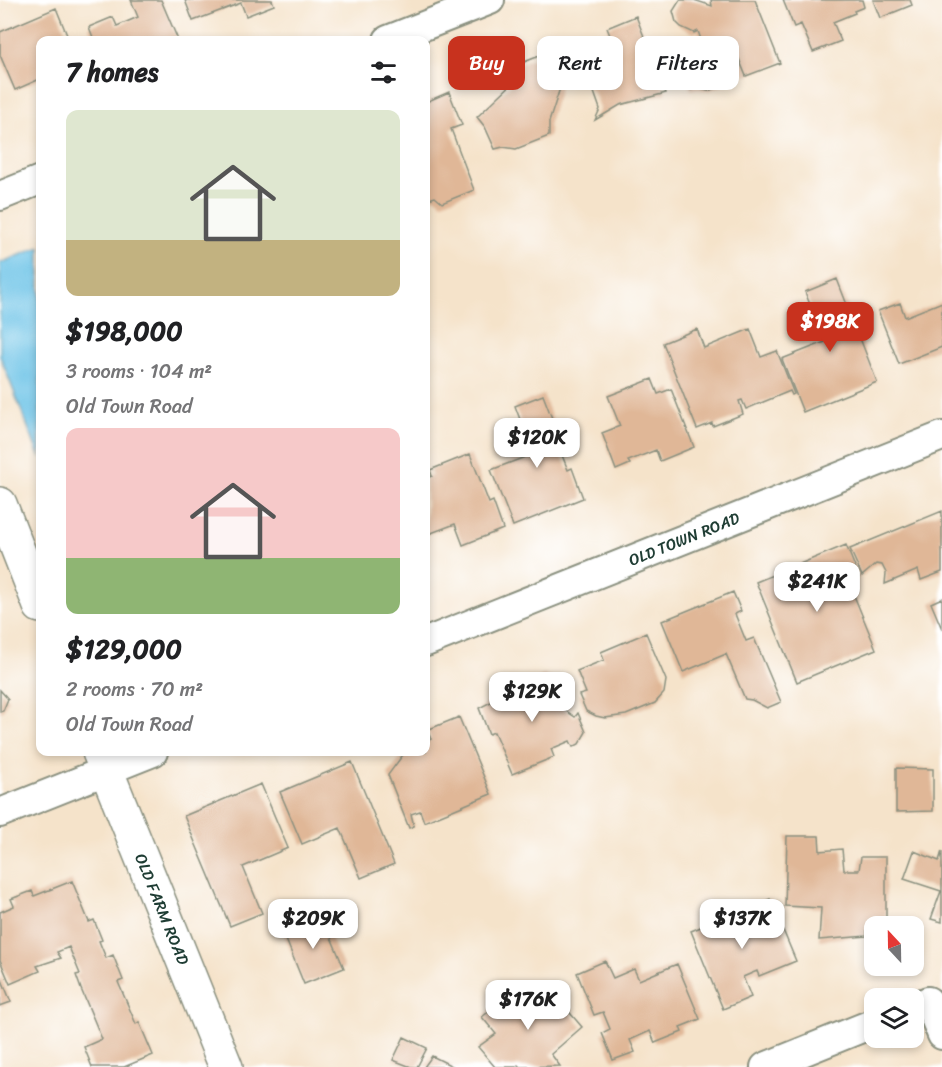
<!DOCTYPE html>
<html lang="en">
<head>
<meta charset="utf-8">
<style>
  body { margin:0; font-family:Sriracha,sans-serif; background:#f2f2f2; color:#202124; height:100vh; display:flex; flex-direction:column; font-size:22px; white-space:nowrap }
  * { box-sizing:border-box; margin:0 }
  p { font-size:20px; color:#757577 }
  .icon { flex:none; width:33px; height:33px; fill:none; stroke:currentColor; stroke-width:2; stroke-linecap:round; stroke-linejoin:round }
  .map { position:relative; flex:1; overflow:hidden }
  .side { position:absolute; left:36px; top:36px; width:394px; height:720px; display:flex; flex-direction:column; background:#fff; border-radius:12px; box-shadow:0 3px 9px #0003 }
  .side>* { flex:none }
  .banner { position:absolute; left:448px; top:36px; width:404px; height:54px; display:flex; gap:12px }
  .needle { width:39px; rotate:338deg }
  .tools { position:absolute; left:864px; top:916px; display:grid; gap:12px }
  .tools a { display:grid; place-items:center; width:60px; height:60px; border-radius:12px; background:#fff; box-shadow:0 3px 9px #0003; font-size:30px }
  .price { position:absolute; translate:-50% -51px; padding:0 14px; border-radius:12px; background:#fff; color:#222; font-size:20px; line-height:39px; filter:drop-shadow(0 2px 3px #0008) }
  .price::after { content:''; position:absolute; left:50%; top:36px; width:18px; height:14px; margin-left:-9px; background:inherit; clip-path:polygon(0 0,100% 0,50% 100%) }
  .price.on { background:#c8321e; color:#fff }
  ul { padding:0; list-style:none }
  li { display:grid; align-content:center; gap:12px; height:318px; padding:0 30px }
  li span { display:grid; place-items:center; height:186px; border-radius:12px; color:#555 }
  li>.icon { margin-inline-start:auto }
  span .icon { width:108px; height:108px; fill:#fffc; stroke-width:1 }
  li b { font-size:26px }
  h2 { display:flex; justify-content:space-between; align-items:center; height:72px; padding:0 30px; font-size:26px }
  .pill { padding:0 21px; border-radius:12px; background:#fff; box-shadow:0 3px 9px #0003; font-size:21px; line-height:54px }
  .pill.on { background:#c8321e; color:#fff }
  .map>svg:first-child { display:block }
  .water { fill:#68c1e6; stroke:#447f8d; stroke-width:1.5 }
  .building { fill:#e0b797 }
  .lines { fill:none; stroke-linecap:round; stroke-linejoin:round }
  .street-casing { stroke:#8a907f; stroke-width:32 }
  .secondary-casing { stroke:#8a907f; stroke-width:36 }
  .street { stroke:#fff; stroke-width:28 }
  .secondary { stroke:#fff; stroke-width:33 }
  .labels { text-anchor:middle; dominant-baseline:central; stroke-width:6; stroke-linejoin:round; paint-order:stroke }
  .street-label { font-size:16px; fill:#1f3d34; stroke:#fff }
</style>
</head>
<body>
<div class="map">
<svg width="942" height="1067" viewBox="0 0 942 1067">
  <rect width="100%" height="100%" fill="#fff"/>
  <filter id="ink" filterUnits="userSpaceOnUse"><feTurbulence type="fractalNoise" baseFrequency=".0167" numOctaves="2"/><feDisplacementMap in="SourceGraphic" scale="12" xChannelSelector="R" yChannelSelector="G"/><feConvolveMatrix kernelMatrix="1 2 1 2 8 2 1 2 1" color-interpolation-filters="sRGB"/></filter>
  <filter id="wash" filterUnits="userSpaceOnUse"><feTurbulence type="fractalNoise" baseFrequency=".008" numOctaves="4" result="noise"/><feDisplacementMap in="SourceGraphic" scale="24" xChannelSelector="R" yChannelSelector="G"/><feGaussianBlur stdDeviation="1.35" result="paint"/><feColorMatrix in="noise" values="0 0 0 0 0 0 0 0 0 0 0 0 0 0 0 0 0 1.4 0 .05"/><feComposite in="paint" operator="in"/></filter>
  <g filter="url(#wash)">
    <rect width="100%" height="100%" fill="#f5e3ca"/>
    <path class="water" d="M40 247V458L0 356V263Z"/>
    <g id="blocks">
      <path class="building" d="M131 0H161L178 40H94L89 27 113 17 117 26 138 17Z
        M185 0H272L274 5 246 16 241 3 193 21Z
        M680 0H694L712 6 711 0H755L780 63 746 76 739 59 716 68 723 85 708 91 696 88 691 90 679 61 705 51 698 31 694 33 681 27 676 22 673 11Z
        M783 0H862L864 7 854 11 855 13 833 22 841 41 813 52 801 24 794 27Z
        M873 0H910L912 5 880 18Z
        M56 8 69 40H40V79L15 90 0 55V32Z
        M636 16 666 93 620 105 595 120 600 109 594 92 578 79 569 77 583 67 582 62 608 52 611 57 618 55 607 28Z
        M547 53 560 88 549 122V136L516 149 503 147 495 149 485 127 477 117 518 78 514 66Z
        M449 92 462 125 451 129 474 190 442 203 435 197 426 200V102Z
        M837 279 877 382 803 412 782 359 825 342 805 292Z
        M942 302V347L899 364 878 311 900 303 905 317Z
        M697 329 704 348 750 329 761 357 777 351 794 394 792 395 790 391 746 409 742 400 739 401 743 414 713 426 712 423 697 429 663 343Z
        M652 379 658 394 671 389 694 447 660 461 656 450 628 461 630 464 616 470 602 433 620 426 608 396Z
        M543 395 563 447 559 448 568 470 572 468 583 498 513 526 491 470 533 454 515 406Z
        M470 454 489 503 493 501 503 529 463 545 455 524 426 535V478L432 476 430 470Z
        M942 511V572L921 580 918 570 885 584 886 573 882 565 876 564 862 576 850 549Z
        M846 545 859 577 848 581 876 649 797 682 756 582Z
        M733 592 741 611 735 614 746 641 754 638 781 702 767 708 752 700 745 699 726 654 683 672 662 621Z
        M942 598V629L931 603Z
        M646 633 666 680 664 693 655 703 626 715 605 718 596 716 586 711 579 695 586 693 577 671 604 660 601 652Z
        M544 675 567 686 569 692 562 708 575 717 578 713 586 732 579 744 573 747 570 741 551 749 554 757 512 774 494 732 489 734 479 708Z
        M0 690 8 699 3 711 0 712Z
        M459 717 491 794 424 822 420 811 411 814 414 826 409 828 388 775 405 752H426V741L431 739 427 730Z
        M352 762 394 864 361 878 340 828 302 844 280 792Z
        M896 768 933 769V811L896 812Z
        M261 784 288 848 243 867 262 913 230 926 184 816Z
        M787 836H819L820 851 842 849 844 870H859L861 857H886V923L876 921 877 927H874V930L867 929V936L819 940 821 908 785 906Z
        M914 851 939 861 942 851V922L931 919 941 891 904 879Z
        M72 881 89 922 94 920 102 940 99 941 106 958 113 955 123 980 118 982 136 1024 139 1022 153 1055 124 1067H92L84 1047 102 1039 81 989 76 975 80 974 69 947 57 952 61 958 37 966 40 971 10 984 0 960V912L14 906 11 899 32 891 34 896Z
        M770 899 796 961 759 976 757 971 743 977 751 997 723 1009 691 931Z
        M322 916 344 968 304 984 283 932Z
        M605 961 613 978 634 969 639 980 677 964 700 1019 680 1027 682 1032 655 1043 650 1031 630 1040 635 1052 613 1060 602 1033 610 1029 603 1012 594 1015 577 973Z
        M0 975 11 1002 0 1006Z
        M547 986 582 1027 551 1054 560 1066 520 1067 518 1065 516 1067H495L478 1047 496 1034 482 1017 508 996 518 1006Z
        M404 1037 427 1048 417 1067H411L393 1060Z
        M432 1056 454 1067H424Z"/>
    </g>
  </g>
  <g filter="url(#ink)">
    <use href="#blocks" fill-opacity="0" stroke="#8a907f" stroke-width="1.5"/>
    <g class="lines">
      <g class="street-casing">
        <path id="street" d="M388 40 490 0
          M0 196 40 180
          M426 642 942 436
          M0 813 153 752
          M914 1007 928 1001 942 1035
          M765 1067 874 1023"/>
      </g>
      <g class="secondary-casing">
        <path id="secondary" d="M0 504 40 606
          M99 752 226 1067"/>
      </g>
      <use href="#street" class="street"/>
      <use href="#secondary" class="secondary"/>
    </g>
  </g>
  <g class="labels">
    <g class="street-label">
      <text transform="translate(684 539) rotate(-22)">OLD TOWN ROAD</text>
      <text transform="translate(162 909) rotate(68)">OLD FARM ROAD</text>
    </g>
  </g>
</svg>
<div class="tools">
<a><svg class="needle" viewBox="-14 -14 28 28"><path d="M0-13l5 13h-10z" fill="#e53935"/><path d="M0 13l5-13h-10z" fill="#757577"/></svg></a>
<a><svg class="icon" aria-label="layers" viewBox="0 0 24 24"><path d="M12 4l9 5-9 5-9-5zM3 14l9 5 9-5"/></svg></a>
</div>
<b class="price on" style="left:830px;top:353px">$198K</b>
<b class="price" style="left:537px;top:469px">$120K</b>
<b class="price" style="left:817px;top:613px">$241K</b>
<b class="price" style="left:532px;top:723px">$129K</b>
<b class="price" style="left:313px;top:950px">$209K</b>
<b class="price" style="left:742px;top:950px">$137K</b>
<b class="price" style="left:528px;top:1031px">$176K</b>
<div class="banner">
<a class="pill on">Buy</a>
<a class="pill">Rent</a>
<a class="pill">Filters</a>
</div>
<section class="side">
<h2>7 homes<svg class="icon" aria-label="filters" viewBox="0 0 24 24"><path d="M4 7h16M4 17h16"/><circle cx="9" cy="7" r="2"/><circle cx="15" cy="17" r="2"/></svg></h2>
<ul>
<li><span style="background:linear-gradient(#dfe7d0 70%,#c2b280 0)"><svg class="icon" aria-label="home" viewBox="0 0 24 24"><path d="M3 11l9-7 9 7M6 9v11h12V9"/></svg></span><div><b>$198,000</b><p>3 rooms · 104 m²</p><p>Old Town Road</p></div></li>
<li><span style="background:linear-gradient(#f6c9c9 70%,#8fb573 0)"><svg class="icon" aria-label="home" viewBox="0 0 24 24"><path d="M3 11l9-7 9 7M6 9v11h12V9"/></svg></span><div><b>$129,000</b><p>2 rooms · 70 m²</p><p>Old Town Road</p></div></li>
</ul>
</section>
</div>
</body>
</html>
